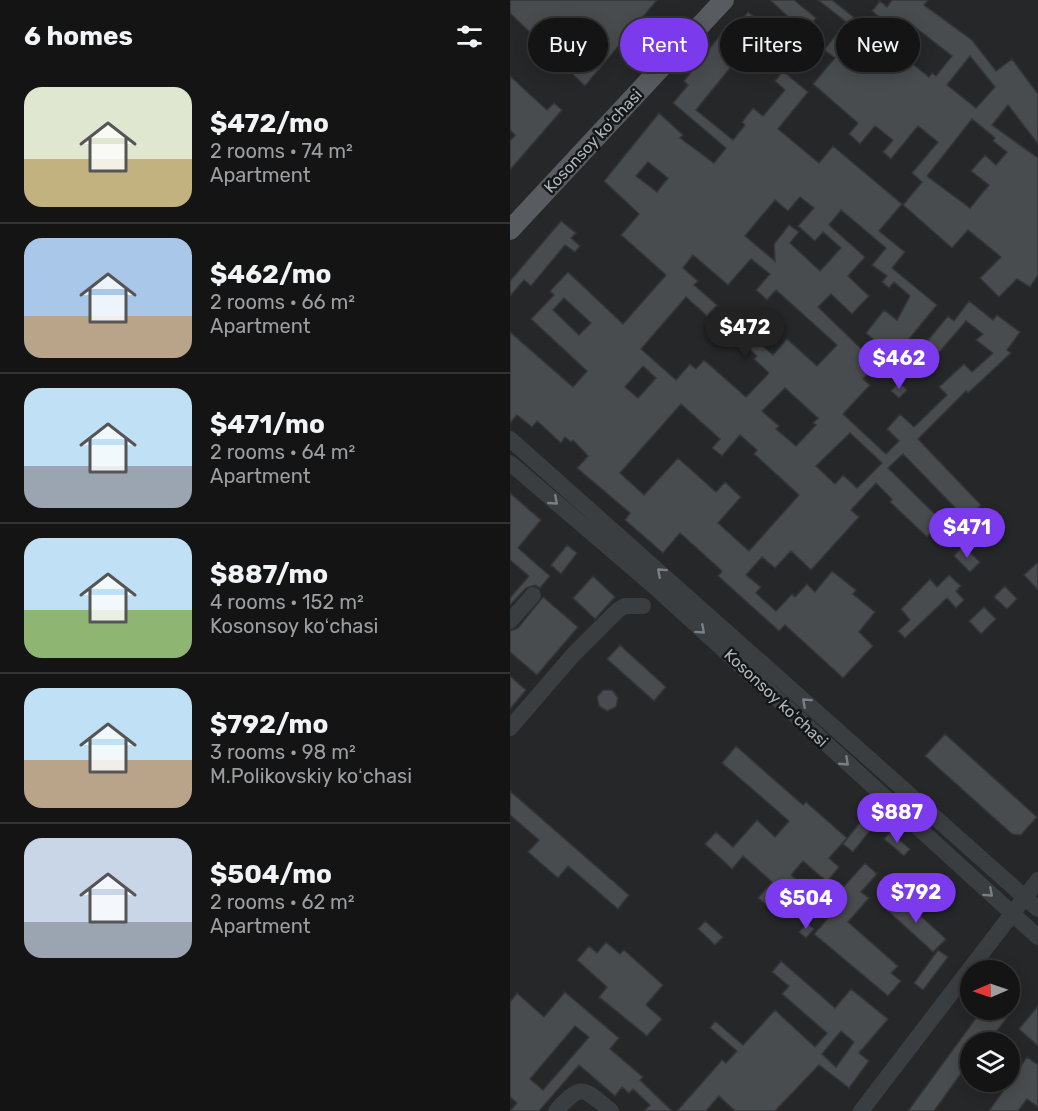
<!DOCTYPE html>
<html lang="en">
<head>
<meta charset="utf-8">
<style>
	:root { --surface:#141415; --page:#212122; --text:#f1f3f6; --muted:#9d9ea0; --line:#333334; --accent:#7c3aed }
	body { margin:0; font-family:Rubik,sans-serif; background:var(--page); color:var(--text); height:100vh; display:flex; flex-direction:column; font-size:22px; white-space:nowrap }
	* { box-sizing:border-box; margin:0 }
	p { font-size:20px; color:var(--muted) }
	.icon { flex:none; width:33px; height:33px; fill:none; stroke:currentColor; stroke-width:2; stroke-linecap:round; stroke-linejoin:round }
	.map { position:relative; flex:1; overflow:hidden }
	.panel { display:flex; flex-direction:column; background:var(--surface); width:510px }
	.panel>* { flex:none }
	.guide { position:absolute; left:18px; top:18px; width:420px; height:54px; display:flex; gap:12px }
	.needle { width:39px; rotate:268deg }
	.tools { position:absolute; left:450px; top:960px; display:grid; gap:12px }
	.tools a { display:grid; place-items:center; width:60px; height:60px; border-radius:50%; background:var(--surface); box-shadow:0 3px 15px #0003,0 0 0 2px var(--line); font-size:30px }
	.price { position:absolute; translate:-50% -51px; padding:0 14px; border-radius:21px; background:var(--accent); color:#fff; font-size:20px; line-height:39px; filter:drop-shadow(0 2px 3px #0008) }
	.price::after { content:''; position:absolute; left:50%; top:36px; width:18px; height:14px; margin-left:-9px; background:inherit; clip-path:polygon(0 0,100% 0,50% 100%) }
	.price.selected { background:#222; color:#fff }
	ul { padding:0; list-style:none }
	li { display:flex; align-items:center; gap:18px; height:150px; padding:0 24px }
	li+li { border-top:2px solid var(--line) }
	li span { display:grid; place-items:center; flex:none; width:168px; height:120px; border-radius:18px; color:#555 }
	li>.icon { margin-inline-start:auto }
	span .icon { width:72px; height:72px; fill:#fffc; stroke-width:1 }
	li b { font-size:26px }
	h2 { display:flex; justify-content:space-between; align-items:center; height:72px; padding:0 24px; font-size:26px }
	.pill { padding:0 21px; border-radius:27px; background:var(--surface); box-shadow:0 3px 15px #0003,0 0 0 2px var(--line); font-size:21px; line-height:54px }
	.pill.selected { background:var(--accent); color:#fff }
	main { display:flex; flex:1; min-height:0 }
	.map>svg:first-child { display:block }
</style>
</head>
<body>
<main>
<section class="panel">
<h2>6 homes<svg class="icon" aria-label="filters" viewBox="0 0 24 24"><path d="M4 7h16M4 17h16"/><circle cx="9" cy="7" r="2"/><circle cx="15" cy="17" r="2"/></svg></h2>
<ul>
<li><span style="background:linear-gradient(#dfe7d0 60%,#c2b280 0)"><svg class="icon" aria-label="home" viewBox="0 0 24 24"><path d="M3 11l9-7 9 7M6 9v11h12V9"/></svg></span><div><b>$472/mo</b><p>2 rooms · 74 m²</p><p>Apartment</p></div></li>
<li><span style="background:linear-gradient(#a9c7e8 65%,#b9a48a 0)"><svg class="icon" aria-label="home" viewBox="0 0 24 24"><path d="M3 11l9-7 9 7M6 9v11h12V9"/></svg></span><div><b>$462/mo</b><p>2 rooms · 66 m²</p><p>Apartment</p></div></li>
<li><span style="background:linear-gradient(#bfe0f5 65%,#9aa5b1 0)"><svg class="icon" aria-label="home" viewBox="0 0 24 24"><path d="M3 11l9-7 9 7M6 9v11h12V9"/></svg></span><div><b>$471/mo</b><p>2 rooms · 64 m²</p><p>Apartment</p></div></li>
<li><span style="background:linear-gradient(#bfe0f5 60%,#8fb573 0)"><svg class="icon" aria-label="home" viewBox="0 0 24 24"><path d="M3 11l9-7 9 7M6 9v11h12V9"/></svg></span><div><b>$887/mo</b><p>4 rooms · 152 m²</p><p>Kosonsoy koʻchasi</p></div></li>
<li><span style="background:linear-gradient(#bfe0f5 60%,#b9a48a 0)"><svg class="icon" aria-label="home" viewBox="0 0 24 24"><path d="M3 11l9-7 9 7M6 9v11h12V9"/></svg></span><div><b>$792/mo</b><p>3 rooms · 98 m²</p><p>M.Polikovskiy koʻchasi</p></div></li>
<li><span style="background:linear-gradient(#c9d6e8 70%,#9aa5b1 0)"><svg class="icon" aria-label="home" viewBox="0 0 24 24"><path d="M3 11l9-7 9 7M6 9v11h12V9"/></svg></span><div><b>$504/mo</b><p>2 rooms · 62 m²</p><p>Apartment</p></div></li>
</ul>
</section>
<div class="map">
<svg width="528" height="1111" viewBox="0 0 528 1111">
	<rect width="100%" height="100%" fill="#1a1b1c"/>
	<path fill="#262729" fill-rule="evenodd" d="M0 0H528V1111H0ZM460 970H500V1010H460ZM460 1042H500V1082H460Z"/>
	<path fill="#494c4e" stroke="#343538" stroke-width="1.5" fill-rule="evenodd" d="M0 0H147L75 86 0 13Z
		M260 0H284L306 18 292 36 284 30 288 26Z
		M308 0H322L419 77 422 73 426 76 442 56 402 25 393 36 362 11 370 1 377 7 382 0H418L414 5 462 40 486 71 502 59 528 94V144L498 105 482 125 528 158V275L520 287 507 279 489 297 470 278 491 257 458 230 442 248 393 205 412 182 402 173 428 142 408 126 381 159 373 152 383 140 365 126 350 144 339 134 348 123 303 84 325 58 314 50 336 22ZM460 56 485 87 466 108 437 85ZM462 119 485 138 483 141 497 152 486 165 475 155 461 171 479 185 460 208 417 176Z
		M238 12 255 25 186 110 223 140 235 125 232 122 243 108 253 116 275 90 265 81 273 71 298 92 268 129 309 163 323 146 392 204 369 231 395 252 382 268 427 305 384 357 356 333 374 310 387 320 400 296 384 282 379 288 372 282 377 276 362 265 376 248 331 210 319 225 355 257 338 276 359 296 342 314 321 294 308 307 367 364 353 379 360 385 333 414 376 454 389 441 377 429 390 414 404 427 437 395 429 387 454 364 462 372 483 353 466 340 473 334 456 321 408 377 400 371 418 350 413 346 438 316 444 321 459 301 483 320 487 315 510 332 497 350 501 353 458 393 456 391 408 439 471 505 456 519 393 454 378 468 432 521 417 537 380 502 382 499 366 483 341 510 349 517 301 570 281 551 265 568 252 557 236 575 251 587 246 593 266 611 282 594 285 597 297 584 305 592 322 571 346 590 343 594 365 612 349 632 363 646 333 678 275 625 269 631 217 584 208 576 212 571 170 533 153 553 115 520 120 513 67 468 78 456 63 440 61 442 55 437 51 443 27 421 22 427 7 415 0 423V332L63 387 77 371 21 319 44 295 40 291 58 272 113 324 156 275 111 235 129 214 94 181 149 113 173 135 170 138 204 163 216 148 163 103 178 85 174 81 211 34 216 38ZM138 162 158 178 147 192 126 176ZM290 197 304 208 288 226 305 241 313 232 331 248 310 271 280 243 289 232 279 225 264 244 265 261 235 236 265 200 278 211ZM183 255 218 285 241 259 260 274 246 290 257 300 266 290 327 345 307 366 277 339 263 355 223 320 216 328 247 356 244 359 259 373 236 397 194 360 186 369 180 364 166 380 131 349 176 297 197 316 207 305 184 285 188 281 173 268ZM54 298 81 323 69 335 43 310ZM133 366 146 378 128 398 115 387ZM275 388 308 418 303 423 306 425 286 446 266 429 269 426 252 411ZM171 404 210 439 202 448 212 456 230 435 247 450 244 454 289 495 239 551 208 523 231 497 215 482 206 492 168 458 134 495 110 473ZM340 433 372 463 347 488 333 475 325 484 306 466Z
		M272 45 280 52 263 73 255 66Z
		M0 76 37 110 44 103 52 110 0 170V141L5 135 0 130Z
		M51 221 66 233 61 238 70 246 65 252 55 245 21 286 14 280 0 296V281Z
		M389 382 397 390 389 398 381 391Z
		M0 493 31 520 8 548 40 576 30 588 25 585 16 588 0 605V598L19 576 0 560Z
		M57 545 67 553 51 574 41 565Z
		M453 546 470 562 460 572 444 556Z
		M528 562V590L514 575Z
		M439 575 451 586 446 591 454 600 446 608 437 598 395 638 388 631 400 620 391 609 420 579 427 587Z
		M83 576 105 597 85 619 63 598Z
		M495 586 507 599 497 609 484 597Z
		M33 597 68 627 27 675 0 652V631L8 628Z
		M474 607 486 619 471 634 459 621Z
		M110 645 156 687 144 701 97 659Z
		M0 676 16 690 0 709Z
		M93 690H102L108 698 106 707 97 711 89 706 87 697Z
		M435 734 527 817 511 835 502 834 415 756Z
		M226 746 293 805 296 802 337 838 319 858 329 867 317 882 293 861 281 875 296 888 291 893 294 895 280 911 272 904 265 912 248 898 262 882 233 856 222 869 195 844 206 832 223 847 247 820 265 837 279 821 212 763Z
		M0 791 119 895 108 909 58 866 48 878 18 852 29 840 0 815Z
		M359 811 369 819 343 852 333 844Z
		M380 832 400 849 394 856 374 839Z
		M355 863 367 874 351 892 359 898 338 922 388 966 381 973 391 981 378 996 304 934 322 914 315 908Z
		M389 896 436 939 423 952 377 910Z
		M195 921 213 937 205 945 188 929Z
		M297 923 304 929 296 938 289 932Z
		M96 942 110 954 114 950 153 985 136 1005 152 1019 137 1036 89 997 97 987 67 960 79 946 87 953Z
		M428 950 438 957 413 990 404 983Z
		M271 961 325 1008 341 989 378 1019 349 1053 359 1061 339 1088 309 1065 265 1111H225L209 1096 196 1111H167L212 1060 216 1063 227 1051 200 1028 205 1021 233 1045 265 1010 305 1047 317 1033 272 994 279 986 262 972ZM331 1031 344 1042 326 1067 312 1054Z
		M55 992 109 1038 100 1049 133 1077 130 1080 162 1111H134L140 1105 123 1089 119 1093 112 1087 105 1096 69 1065 29 1111H0L7 1103 0 1097V1002L7 993 34 1017ZM65 1026 79 1037 33 1090 20 1079Z
		M528 1006V1046L509 1029Z
		M472 1010H489L498 1016 479 1042H460V1061L424 1111H398Z
		M517 1057 528 1065V1107L517 1099 508 1111H479Z"/>
	<g fill="none" stroke-linecap="round" stroke-linejoin="round">
		<path stroke="#3b3e41" stroke-width="16" d="M0 439 528 909
			M0 463 147 589 528 937
			M0 621 23 595
			M0 728 63 655 108 610 115 606H133
			M46 1111C72 1082 73 1088 101 1111
			M351 1111 528 880"/>
		<path stroke="#585c60" stroke-width="20" d="M0 230 214 0"/>
	</g>
	<defs><path id="oneway-chevron" d="M-2-3.5L2.5 0L-2 3.5" fill="none" stroke-width="1.6" stroke-linecap="round" stroke-linejoin="round" transform="scale(1.5)"/></defs>
	<g stroke="#7a7f84">
		<use href="#oneway-chevron" transform="translate(44 501) rotate(41)"/>
		<use href="#oneway-chevron" transform="translate(151 572) rotate(-138)"/>
		<use href="#oneway-chevron" transform="translate(191 630) rotate(42)"/>
		<use href="#oneway-chevron" transform="translate(296 702) rotate(-138)"/>
		<use href="#oneway-chevron" transform="translate(335 762) rotate(43)"/>
		<use href="#oneway-chevron" transform="translate(479 893) rotate(42)"/>
	</g>
	<g text-anchor="middle" dominant-baseline="central" stroke-width="5" stroke-linejoin="round" paint-order="stroke">
		<g font-size="16" fill="#aeb5ba" stroke="#151617">
			<text transform="translate(83 141) rotate(-47)">Kosonsoy koʻchasi</text>
			<text transform="translate(266 698) rotate(43)">Kosonsoy koʻchasi</text>
		</g>
	</g>
</svg>
<div class="tools">
<a><svg class="needle" viewBox="-14 -14 28 28"><path d="M0-13l5 13h-10z" fill="#e53935"/><path d="M0 13l5-13h-10z" fill="#9d9ea0"/></svg></a>
<a><svg class="icon" aria-label="layers" viewBox="0 0 24 24"><path d="M12 4l9 5-9 5-9-5zM3 14l9 5 9-5"/></svg></a>
</div>
<b class="price selected" style="left:235px;top:359px">$472</b>
<b class="price" style="left:389px;top:390px">$462</b>
<b class="price" style="left:457px;top:559px">$471</b>
<b class="price" style="left:387px;top:844px">$887</b>
<b class="price" style="left:406px;top:924px">$792</b>
<b class="price" style="left:296px;top:930px">$504</b>
<div class="guide">
<a class="pill">Buy</a>
<a class="pill selected">Rent</a>
<a class="pill">Filters</a>
<a class="pill">New</a>
</div>
</div>
</main>
</body>
</html>
